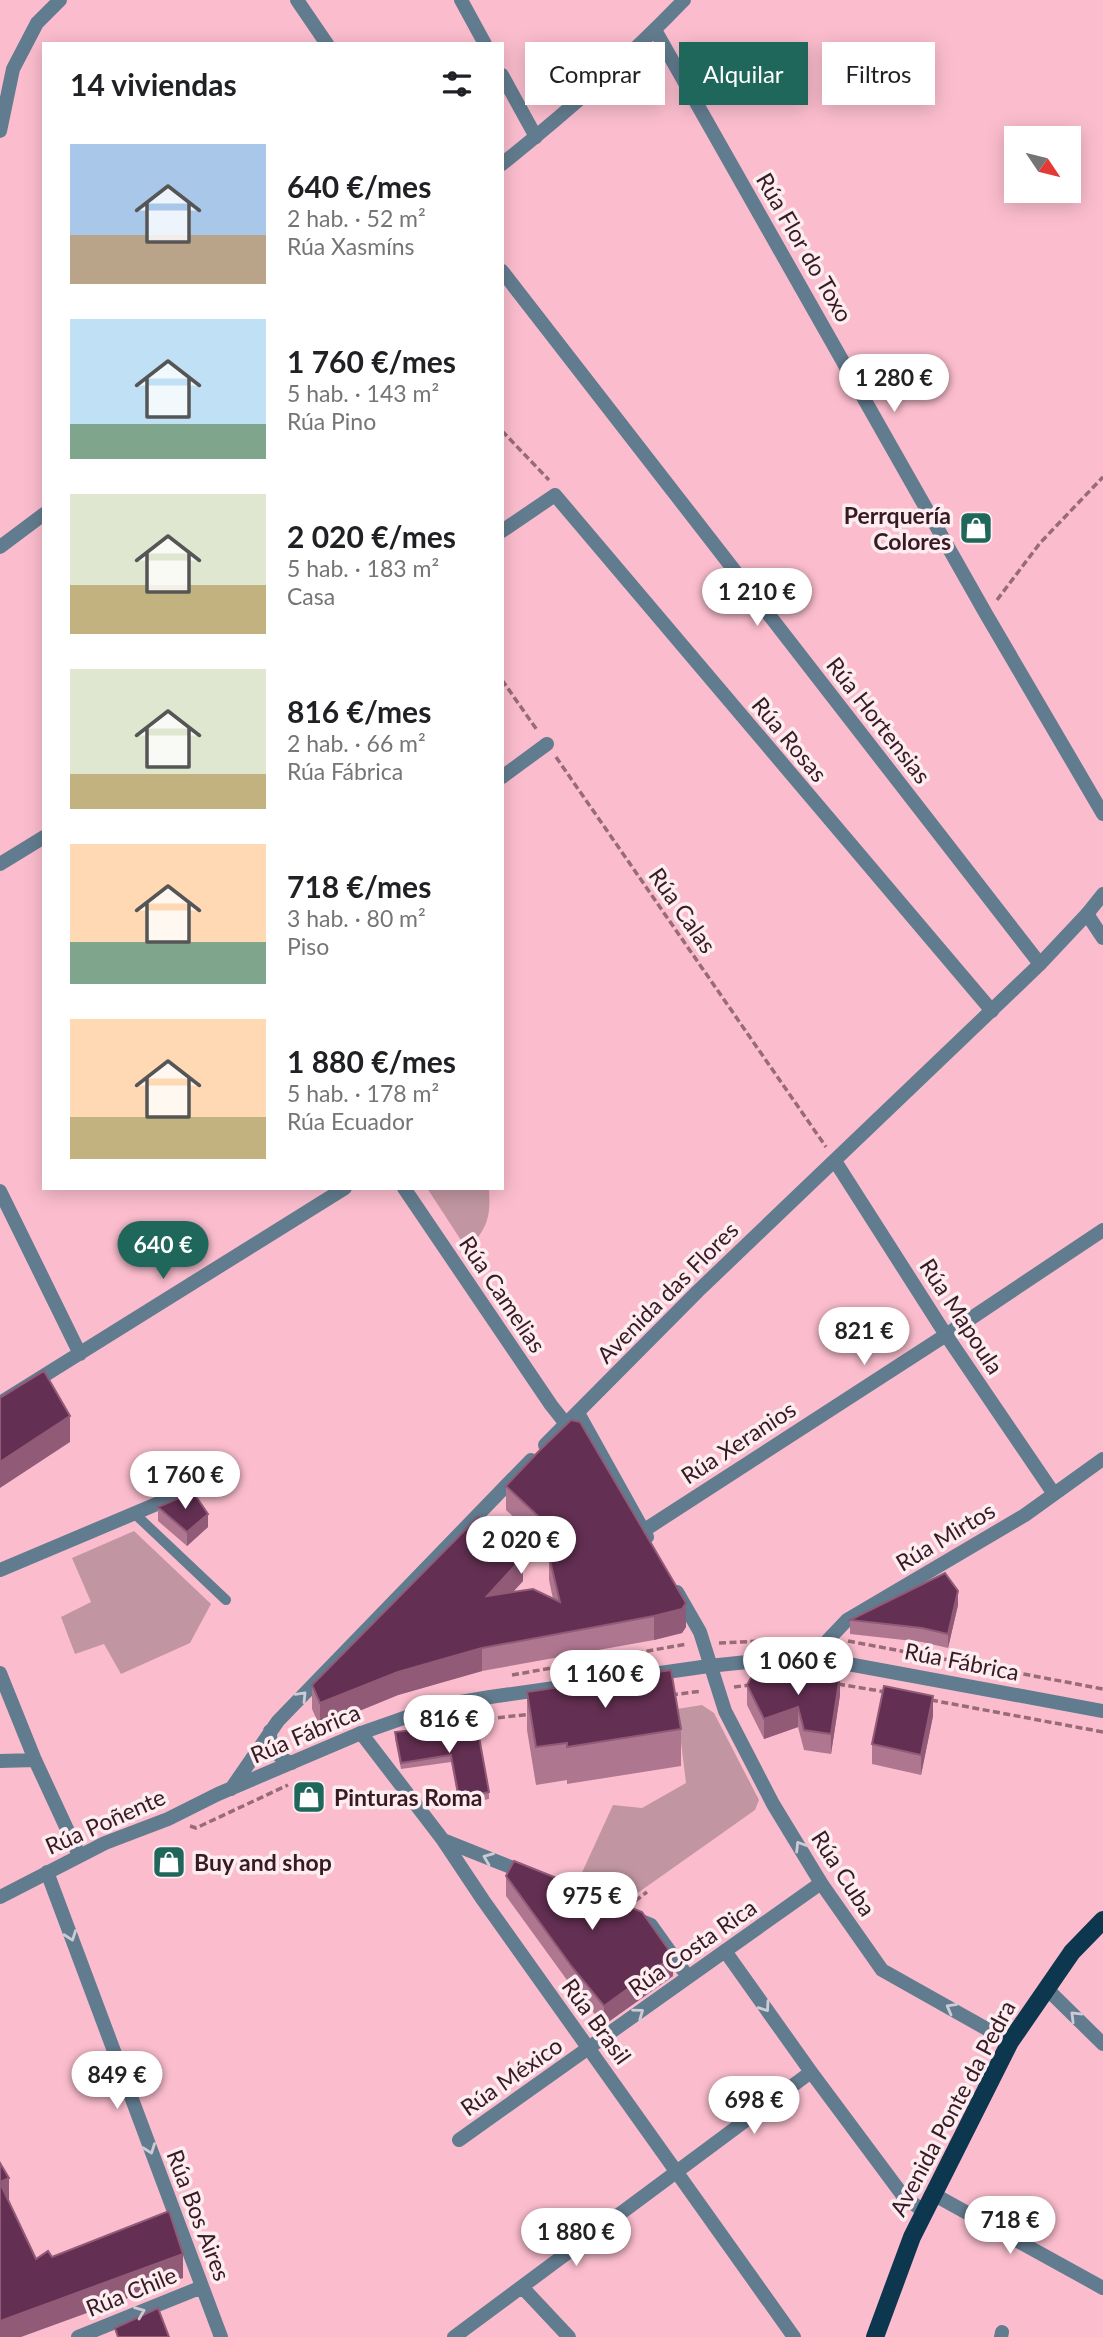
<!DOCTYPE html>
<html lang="es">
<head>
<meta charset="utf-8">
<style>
	:root { --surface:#fff; --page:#f6f6f6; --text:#202124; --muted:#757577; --accent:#1f665b }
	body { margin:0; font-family:Lato,sans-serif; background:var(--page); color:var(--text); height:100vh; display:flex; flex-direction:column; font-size:26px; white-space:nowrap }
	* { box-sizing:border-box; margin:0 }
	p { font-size:23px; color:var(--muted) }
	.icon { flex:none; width:38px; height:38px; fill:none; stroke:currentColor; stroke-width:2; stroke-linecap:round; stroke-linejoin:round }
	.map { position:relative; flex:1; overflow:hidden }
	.side { position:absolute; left:42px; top:42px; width:462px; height:1148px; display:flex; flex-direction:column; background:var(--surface); border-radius:0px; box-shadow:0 4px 18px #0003 }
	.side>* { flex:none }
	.banner { position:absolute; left:525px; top:42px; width:472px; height:63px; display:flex; gap:14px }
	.needle { width:46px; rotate:125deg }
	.buttons { position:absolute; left:1004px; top:126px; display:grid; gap:14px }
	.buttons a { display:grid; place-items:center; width:77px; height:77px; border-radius:0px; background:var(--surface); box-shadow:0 4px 18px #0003; font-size:35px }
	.price { position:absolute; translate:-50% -60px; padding:0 16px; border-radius:24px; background:#fff; color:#222; font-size:23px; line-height:46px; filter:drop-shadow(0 2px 4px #0008) }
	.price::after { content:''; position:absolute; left:50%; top:42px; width:21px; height:16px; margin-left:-10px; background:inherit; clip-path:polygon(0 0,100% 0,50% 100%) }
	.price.active { background:var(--accent); color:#fff }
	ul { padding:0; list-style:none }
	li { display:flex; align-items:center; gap:21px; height:175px; padding:0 28px }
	li span { display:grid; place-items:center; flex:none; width:196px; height:140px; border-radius:0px; color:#555 }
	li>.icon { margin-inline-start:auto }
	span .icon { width:84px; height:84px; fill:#fffc; stroke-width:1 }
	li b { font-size:30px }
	h2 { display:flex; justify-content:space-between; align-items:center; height:84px; padding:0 28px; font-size:30px }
	.pill { padding:0 24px; border-radius:0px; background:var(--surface); box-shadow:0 4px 18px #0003; font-size:24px; line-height:63px }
	.pill.active { background:var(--accent); color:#fff }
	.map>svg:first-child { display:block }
</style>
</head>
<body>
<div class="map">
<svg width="1103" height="2337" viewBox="0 0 1103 2337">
	<rect width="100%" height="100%" fill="#fbbdce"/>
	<path fill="#c196a2" d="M427 1188H489C491 1220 487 1226 468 1251Z
		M134 1531 211 1604 190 1643 121 1674 104 1644 75 1654 61 1617 91 1602 72 1558Z
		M702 1705 714 1713 759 1800 755 1810 639 1892 629 1896 579 1879 613 1805 642 1808 686 1783 677 1709Z"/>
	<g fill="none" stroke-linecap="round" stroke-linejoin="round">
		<path stroke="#986b78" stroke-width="3.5" stroke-dasharray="7 3.5" stroke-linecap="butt" d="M502 431 549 480
			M997 600 1040 543 1103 477
			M502 680 537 730
			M556 757 826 1147
			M848 1641 1103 1689
			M719 1643 809 1639
			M512 1675 687 1644
			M838 1684 886 1692
			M734 1687 750 1685
			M671 1695 702 1691
			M931 1700 1103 1732
			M457 1720 459 1722 532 1714
			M190 1826 196 1828 288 1785
			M635 1901 647 1892"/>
		<path stroke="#627c8f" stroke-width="10" d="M135 1514 226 1600"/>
		<path stroke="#627c8f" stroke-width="14" d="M725 1951 821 1883"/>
		<path stroke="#627c8f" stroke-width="14" d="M297 0 327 44
			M461 0 485 44
			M655 30 986 614 1103 814
			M502 75 536 137
			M0 131 13 69 37 23 60 0
			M502 164C566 113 628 58 684 0
			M502 271 1040 964
			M502 531 555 495 992 1011
			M0 547 44 514
			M502 777 547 744
			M0 864 44 837
			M1087 914 1103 938
			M835 1161 946 1335 1054 1494
			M404 1188 551 1405 566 1424
			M0 1191 80 1354
			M0 1403 345 1188
			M578 1413 647 1537
			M643 1531 946 1335 1103 1230
			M0 1570 178 1495
			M677 1592 700 1632 725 1711 773 1804 821 1883 882 1970 1010 2042
			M821 1659 828 1640 847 1620 1025 1515 1103 1459
			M0 1673 35 1760 79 1855
			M361 1733 443 1840 483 1900 794 2337
			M0 1761 35 1760
			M443 1840 528 1874
			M47 1872 221 2337
			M634 1918 651 1925 688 1977
			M1046 1988 1103 2044
			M459 2140 725 1951 811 2072 904 2197 925 2212
			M933 2194 1103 2288
			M522 2287 569 2337
			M78 2337 202 2287
			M454 2337 811 2072
			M1001 2337 1002 2332"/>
		<path stroke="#627c8f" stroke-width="14" d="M545 1445 698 1291 1040 964 1087 914 1103 894
			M270 1731C269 1746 278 1759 292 1763
			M231 1789 278 1721 531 1460
			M0 1897 105 1843 168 1819 218 1794 361 1733 438 1706 490 1697 709 1666 747 1662 821 1659 1103 1711"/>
		<path stroke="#0d364f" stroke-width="18" d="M875 2337 912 2237 1010 2042 1072 1952 1103 1920"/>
	</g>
	<path fill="#af7690" d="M506 1486 686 1627 682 1633 654 1640 482 1671 398 1695 320 1727 312 1709V1685L523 1581 513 1592 553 1599 549 1580V1556L553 1554 506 1510Z
		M158 1507 208 1527 187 1546 158 1521Z
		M958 1605 948 1648 922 1642 850 1634V1620Z
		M747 1685 840 1695 831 1754 804 1750 798 1727 764 1739 747 1705Z
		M527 1692 681 1729V1766L567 1784V1780L536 1785 527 1730Z
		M933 1716 921 1775 872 1764V1744Z
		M477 1726 489 1792V1799L459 1805 451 1762 401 1769 395 1739V1732L423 1736Z
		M506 1876 673 1976 604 2025 572 1987 506 1896Z"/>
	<path fill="#915a77" d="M70 1416V1442L0 1488V1462Z
		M208 1514V1527L187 1546V1532Z
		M523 1557V1581L487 1620V1596Z
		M958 1591V1605L948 1648V1634Z
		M686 1603V1627L682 1633 654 1640V1616Z
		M482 1648V1671L398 1695 320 1727V1703L398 1672Z
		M840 1675V1695L831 1754V1734Z
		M933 1696V1716L921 1775V1755Z
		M798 1707V1727L764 1739V1719Z
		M673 1956V1976L604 2025V2006Z
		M9 2178V2202L0 2182Z
		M183 2254V2278L21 2337H0V2321Z"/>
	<path fill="#632f52" stroke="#915a77" stroke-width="2" d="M44 1371 70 1416 0 1462V1398Z
		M571 1420 580 1422 686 1603 682 1609 654 1616 482 1648 398 1672 320 1703 312 1685 478 1517 523 1557 487 1596 533 1589 560 1602 549 1556 569 1545 506 1486 539 1451Z
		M193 1492 208 1514 187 1532 158 1507Z
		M945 1573 958 1591 948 1634 922 1628 850 1620Z
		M671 1670 681 1729 567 1747V1743L536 1747 527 1692Z
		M814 1671 840 1675 831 1734 804 1730 798 1707 764 1719 747 1685 753 1674Z
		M884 1686 933 1696 921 1755 872 1744Z
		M477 1726 489 1792 459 1798 451 1755 401 1763 395 1732 421 1729 423 1736Z
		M514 1861 642 1912 673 1956 604 2006 572 1967 506 1876Z
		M0 2163 9 2178 0 2182Z
		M0 2183 36 2259 48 2251 52 2257 169 2211 183 2254 0 2321Z
		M158 2308 169 2337H118L115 2328Z"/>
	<defs><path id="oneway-chevron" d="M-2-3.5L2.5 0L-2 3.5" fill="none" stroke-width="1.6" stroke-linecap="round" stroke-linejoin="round" transform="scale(1.75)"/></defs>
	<g stroke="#cecbd4">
		<use href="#oneway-chevron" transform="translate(302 1696) rotate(-46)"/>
		<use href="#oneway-chevron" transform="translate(800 1846) rotate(-122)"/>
		<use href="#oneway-chevron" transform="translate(488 1858) rotate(-158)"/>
		<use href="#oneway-chevron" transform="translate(71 1936) rotate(70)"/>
		<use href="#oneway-chevron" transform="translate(765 2007) rotate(55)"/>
		<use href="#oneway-chevron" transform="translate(951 2008) rotate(-151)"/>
		<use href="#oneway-chevron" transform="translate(639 2013) rotate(-36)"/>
		<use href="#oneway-chevron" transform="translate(1075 2016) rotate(-135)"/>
		<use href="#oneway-chevron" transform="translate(150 2149) rotate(70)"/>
		<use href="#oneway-chevron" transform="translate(140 2312) rotate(-22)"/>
	</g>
	<defs>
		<symbol id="shop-square" viewBox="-11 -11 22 22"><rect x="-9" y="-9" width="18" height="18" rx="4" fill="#1f665b" stroke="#fdedf1"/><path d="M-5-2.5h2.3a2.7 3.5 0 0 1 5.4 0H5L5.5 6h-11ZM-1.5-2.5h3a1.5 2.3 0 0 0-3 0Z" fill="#fff"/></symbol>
	</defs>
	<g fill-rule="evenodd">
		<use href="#shop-square" x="957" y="509" width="38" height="38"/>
		<use href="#shop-square" x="290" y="1778" width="38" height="38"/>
		<use href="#shop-square" x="150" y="1843" width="38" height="38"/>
	</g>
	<g text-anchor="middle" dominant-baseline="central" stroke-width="7" stroke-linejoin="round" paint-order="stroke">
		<g font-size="23" fill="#371a23" stroke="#fdedf1">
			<text transform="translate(805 247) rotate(60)">Rúa Flor do Toxo</text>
			<text transform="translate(879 720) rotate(52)">Rúa Hortensias</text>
			<text transform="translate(790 739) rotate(50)">Rúa Rosas</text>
			<text transform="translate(683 910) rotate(55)">Rúa Calas</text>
			<text transform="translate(667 1292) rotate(-45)">Avenida das Flores</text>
			<text transform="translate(503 1294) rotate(56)">Rúa Camelias</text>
			<text transform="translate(962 1316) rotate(57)">Rúa Mapoula</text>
			<text transform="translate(738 1442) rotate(-33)">Rúa Xeranios</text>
			<text transform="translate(945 1536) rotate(-31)">Rúa Mirtos</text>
			<text transform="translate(962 1661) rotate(11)">Rúa Fábrica</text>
			<text transform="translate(305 1733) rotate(-23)">Rúa Fábrica</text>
			<text transform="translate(105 1821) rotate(-24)">Rúa Poñente</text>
			<text transform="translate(844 1873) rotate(57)">Rúa Cuba</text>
			<text transform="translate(692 1947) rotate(-35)">Rúa Costa Rica</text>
			<text transform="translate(597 2021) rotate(54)">Rúa Brasil</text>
			<text transform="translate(511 2076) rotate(-35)">Rúa México</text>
			<text transform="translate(952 2108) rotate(-62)">Avenida Ponte da Pedra</text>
			<text transform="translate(199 2215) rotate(69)">Rúa Bos Aires</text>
			<text transform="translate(131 2291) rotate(-22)">Rúa Chile</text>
		</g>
		<g font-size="23" font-weight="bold" fill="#371a23" stroke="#fdedf1" text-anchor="start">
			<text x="951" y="515" text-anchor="end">Perrquería<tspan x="951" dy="26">Colores</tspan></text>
			<text x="334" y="1797">Pinturas Roma</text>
			<text x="194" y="1862">Buy and shop</text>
		</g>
	</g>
</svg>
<div class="buttons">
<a><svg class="needle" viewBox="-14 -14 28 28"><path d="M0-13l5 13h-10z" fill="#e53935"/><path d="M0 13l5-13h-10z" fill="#757577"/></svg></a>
</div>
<b class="price" style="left:894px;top:414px">1 280 €</b>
<b class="price" style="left:757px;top:628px">1 210 €</b>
<b class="price active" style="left:163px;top:1281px">640 €</b>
<b class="price" style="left:864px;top:1367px">821 €</b>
<b class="price" style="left:185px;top:1511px">1 760 €</b>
<b class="price" style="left:521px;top:1576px">2 020 €</b>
<b class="price" style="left:798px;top:1697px">1 060 €</b>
<b class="price" style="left:605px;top:1710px">1 160 €</b>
<b class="price" style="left:449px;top:1755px">816 €</b>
<b class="price" style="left:592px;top:1932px">975 €</b>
<b class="price" style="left:117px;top:2111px">849 €</b>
<b class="price" style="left:754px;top:2136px">698 €</b>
<b class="price" style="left:1010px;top:2256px">718 €</b>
<b class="price" style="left:576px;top:2268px">1 880 €</b>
<div class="banner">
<a class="pill">Comprar</a>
<a class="pill active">Alquilar</a>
<a class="pill">Filtros</a>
</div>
<section class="side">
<h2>14 viviendas<svg class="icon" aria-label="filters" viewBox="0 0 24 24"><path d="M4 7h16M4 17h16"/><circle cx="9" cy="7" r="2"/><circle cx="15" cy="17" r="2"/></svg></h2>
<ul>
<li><span style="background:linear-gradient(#a9c7e8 65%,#b9a48a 0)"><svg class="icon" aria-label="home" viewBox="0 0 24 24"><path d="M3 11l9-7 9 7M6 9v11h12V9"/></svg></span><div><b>640 €/mes</b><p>2 hab. · 52 m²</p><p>Rúa Xasmíns</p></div></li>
<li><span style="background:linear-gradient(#bfe0f5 75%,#7fa58c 0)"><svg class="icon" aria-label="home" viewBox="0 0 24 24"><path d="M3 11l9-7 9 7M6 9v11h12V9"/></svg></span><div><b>1 760 €/mes</b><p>5 hab. · 143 m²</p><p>Rúa Pino</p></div></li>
<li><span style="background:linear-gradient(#dfe7d0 65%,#c2b280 0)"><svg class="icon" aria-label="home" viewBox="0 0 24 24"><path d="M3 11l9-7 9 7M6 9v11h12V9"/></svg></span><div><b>2 020 €/mes</b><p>5 hab. · 183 m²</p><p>Casa</p></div></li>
<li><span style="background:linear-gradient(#dfe7d0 75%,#c2b280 0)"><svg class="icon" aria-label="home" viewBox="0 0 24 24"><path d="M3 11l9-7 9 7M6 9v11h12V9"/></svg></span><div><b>816 €/mes</b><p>2 hab. · 66 m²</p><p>Rúa Fábrica</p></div></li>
<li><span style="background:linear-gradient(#ffd9b3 70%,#7fa58c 0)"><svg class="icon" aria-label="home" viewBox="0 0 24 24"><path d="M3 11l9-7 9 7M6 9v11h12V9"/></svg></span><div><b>718 €/mes</b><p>3 hab. · 80 m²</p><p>Piso</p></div></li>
<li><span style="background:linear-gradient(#ffd9b3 70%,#c2b280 0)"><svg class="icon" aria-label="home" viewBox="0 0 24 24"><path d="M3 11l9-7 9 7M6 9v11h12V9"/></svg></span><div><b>1 880 €/mes</b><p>5 hab. · 178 m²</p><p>Rúa Ecuador</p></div></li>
</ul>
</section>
</div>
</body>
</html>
